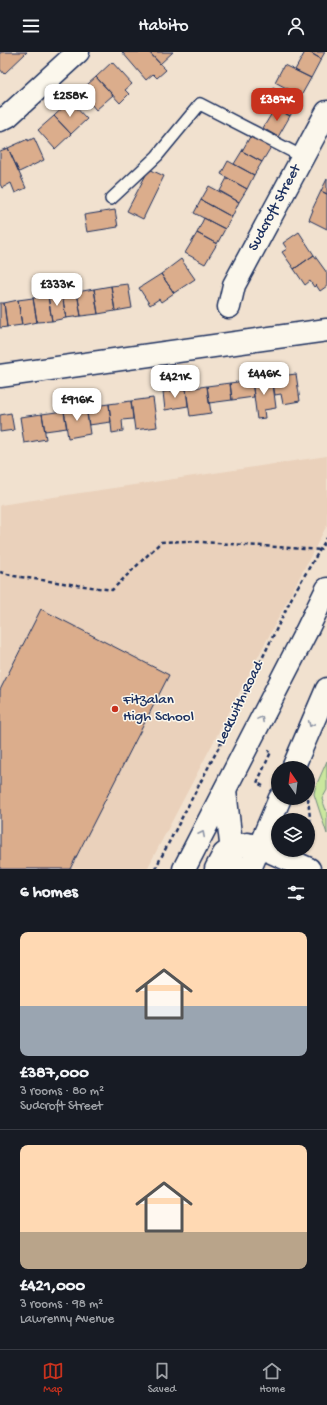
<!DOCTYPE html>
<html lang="en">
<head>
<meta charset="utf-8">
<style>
	:root { --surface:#171b24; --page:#20242c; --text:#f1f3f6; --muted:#9ea1a6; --line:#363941; --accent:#c8321e }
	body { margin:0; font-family:"Gochi Hand",sans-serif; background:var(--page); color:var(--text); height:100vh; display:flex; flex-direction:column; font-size:15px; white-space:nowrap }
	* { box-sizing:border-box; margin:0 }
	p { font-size:13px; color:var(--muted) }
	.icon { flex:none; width:22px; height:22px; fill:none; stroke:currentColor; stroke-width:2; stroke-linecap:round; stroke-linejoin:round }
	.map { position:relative; height:817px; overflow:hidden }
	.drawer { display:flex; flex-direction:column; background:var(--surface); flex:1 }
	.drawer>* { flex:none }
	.needle { width:26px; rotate:346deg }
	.buttons { position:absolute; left:271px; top:709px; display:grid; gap:8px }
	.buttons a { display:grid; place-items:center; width:44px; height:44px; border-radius:50%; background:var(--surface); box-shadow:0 1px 3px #0004; font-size:20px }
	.price { position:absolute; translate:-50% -34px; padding:0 9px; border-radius:8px; background:#fff; color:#222; font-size:13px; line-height:26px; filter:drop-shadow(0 1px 2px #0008) }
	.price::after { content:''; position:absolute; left:50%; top:24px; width:12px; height:9px; margin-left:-6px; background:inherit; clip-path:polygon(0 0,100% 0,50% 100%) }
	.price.current { background:var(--accent); color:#fff }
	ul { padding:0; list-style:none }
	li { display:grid; align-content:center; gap:8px; height:212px; padding:0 20px }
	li+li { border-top:1px solid var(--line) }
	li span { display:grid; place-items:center; height:124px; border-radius:8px; color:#555 }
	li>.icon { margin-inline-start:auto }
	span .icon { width:72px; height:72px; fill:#fffc; stroke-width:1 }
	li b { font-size:17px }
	h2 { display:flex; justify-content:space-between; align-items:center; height:48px; padding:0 20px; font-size:17px }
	header { display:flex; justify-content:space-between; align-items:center; height:52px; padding:0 20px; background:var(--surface); font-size:18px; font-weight:600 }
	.menu { display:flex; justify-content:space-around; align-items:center; height:56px; border-top:1px solid var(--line); background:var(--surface); font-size:11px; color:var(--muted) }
	.menu a { display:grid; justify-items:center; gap:2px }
	.menu .current { color:var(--accent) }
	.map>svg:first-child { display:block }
</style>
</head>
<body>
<header><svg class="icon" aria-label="menu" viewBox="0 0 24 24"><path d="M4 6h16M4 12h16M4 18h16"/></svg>Habito<svg class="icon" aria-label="person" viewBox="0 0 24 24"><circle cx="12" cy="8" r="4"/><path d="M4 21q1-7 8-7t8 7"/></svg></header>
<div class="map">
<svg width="327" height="817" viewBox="0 0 327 817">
	<rect width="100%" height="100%" fill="#f1e1cf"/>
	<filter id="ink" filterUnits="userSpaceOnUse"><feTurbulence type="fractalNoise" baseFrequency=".025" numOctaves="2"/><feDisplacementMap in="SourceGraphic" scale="8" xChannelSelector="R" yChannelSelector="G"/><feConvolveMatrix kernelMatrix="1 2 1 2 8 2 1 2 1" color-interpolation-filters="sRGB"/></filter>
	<g filter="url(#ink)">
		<path fill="#ead1bb" d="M327 404V473L147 817H0V453Z"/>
		<path fill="#cae79e" stroke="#728b7e" d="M327 709V738L322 747 327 761V782L314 742 315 736Z"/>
		<path fill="#dbad8c" stroke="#1b2f5e" d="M0 0H27L4 22 0 17Z
			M122 0H149L166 18 157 26 153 22 146 28Z
			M149 0H173L160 12Z
			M305 0H309L321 7 311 26 295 18Z
			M309 0H325L321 7Z
			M112 10 132 32 125 38 129 42 120 51 96 25Z
			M284 13 311 26 301 44 275 30Z
			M96 25 113 43 96 58 80 39Z
			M273 35 283 41 286 36 301 44 290 64 265 51Z
			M70 49 87 67 71 82 54 64Z
			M275 56 290 64 278 85 263 76Z
			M54 64 71 82 55 97 38 78Z
			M251 83 271 95 262 110 242 99Z
			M34 86 44 108 19 120 8 96 28 87V89Z
			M8 96 26 136 15 141 11 131 2 136 0 132V99Z
			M242 99 262 110 254 123 234 112Z
			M228 109 254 123 247 137 221 122Z
			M149 117 164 124 143 167 127 159Z
			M227 126 247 137 239 150 220 139Z
			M327 127V142L321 139Z
			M209 134 239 150 232 165 201 148Z
			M321 139 327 142V177L309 168 313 158H312Z
			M201 148 232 165 225 177 194 161Z
			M115 158 118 175 87 180 84 163Z
			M204 166 225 177 217 192 197 181Z
			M299 180 314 203 294 217 282 200 287 197 283 191Z
			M197 181 217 192 205 212 185 201Z
			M314 203 327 221V234L320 239 316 233 314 235 310 229 305 233 294 217Z
			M181 207 195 227 174 241 161 222Z
			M161 222 174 241 161 250 159 247 150 253 139 236Z
			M128 232 132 256 115 259 111 234Z
			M111 234 115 259 98 262 94 237Z
			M94 237 98 262 81 264 77 240Z
			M77 240 81 264 66 266 62 242Z
			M62 242 66 266 52 269 48 244Z
			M48 244 52 269 37 270 33 246Z
			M33 246 37 270 22 273 18 248Z
			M18 248 22 273 7 275 4 251Z
			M0 251H4L7 275 0 276Z
			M296 322 300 349 283 352 281 342 275 343 272 325Z
			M272 325 276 356 264 358 265 366 257 367 252 328Z
			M252 328 254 345 232 348 230 331Z
			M230 331 232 348 209 351 207 334Z
			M207 334 211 361 190 364 186 337Z
			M186 337 188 354 165 358 163 340Z
			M153 346 157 375 135 378 131 349Z
			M131 349 133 367 122 368 123 379 112 381 109 352Z
			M109 352 111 370 89 373 86 355Z
			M86 355 90 382 68 386 64 359Z
			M64 359 67 376 45 379 42 362Z
			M11 361 14 378 0 380V363Z
			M42 362 46 387 24 391 20 365Z
			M41 557 169 623 70 817H0V638Z"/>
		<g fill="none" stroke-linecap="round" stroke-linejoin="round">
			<defs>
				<path id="service" d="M111 147 157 104 200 52 303 105"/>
				<path id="minor" d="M0 68 8 64 78 0
					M229 255 234 233 327 60
					M0 324 327 278
					M225 738 233 809 239 817
					M216 817 224 802 232 796 247 792 260 795 309 817"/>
				<path id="secondary" d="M293 716 327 637
					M184 817 307 578 327 537
					M250 817 280 746"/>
			</defs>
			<use href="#service" stroke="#1b2f5e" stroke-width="14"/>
			<use href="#minor" stroke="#1b2f5e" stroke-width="25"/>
			<use href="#secondary" stroke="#1b2f5e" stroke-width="25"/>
			<path stroke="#1b2f5e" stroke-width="2.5" stroke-dasharray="4 3" stroke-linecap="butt" d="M0 520 14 524 112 538 161 490 186 489 321 498
				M263 734 257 731 271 700 268 699
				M308 746 312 786 308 791
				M155 817 221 691 294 541 327 486"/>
			<use href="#service" stroke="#fbf7ec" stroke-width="11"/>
			<use href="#minor" stroke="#fbf7ec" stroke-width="22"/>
			<use href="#secondary" stroke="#fbf7ec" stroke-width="22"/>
		</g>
		<defs><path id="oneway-chevron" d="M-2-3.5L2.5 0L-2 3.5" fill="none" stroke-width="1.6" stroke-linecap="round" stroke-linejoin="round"/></defs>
		<g stroke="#8b93a5">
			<use href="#oneway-chevron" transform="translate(261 667) rotate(-62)"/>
			<use href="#oneway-chevron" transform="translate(311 672) rotate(114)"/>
			<use href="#oneway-chevron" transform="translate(202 782) rotate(-63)"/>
		</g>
	</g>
	<circle fill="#c8321e" stroke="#fbf7ec" stroke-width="1.5" cx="115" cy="657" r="4"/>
	<g text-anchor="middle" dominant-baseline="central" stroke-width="3" stroke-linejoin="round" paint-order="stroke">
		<g font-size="15" fill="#1b2f5e" stroke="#fbf7ec">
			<text transform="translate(275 156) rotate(-62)">Sudcroft Street</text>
			<text transform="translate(240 651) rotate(-64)">Leckwith Road</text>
		</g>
		<g font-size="15" fill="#1b2f5e" stroke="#fbf7ec" text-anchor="start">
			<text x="123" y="648">Fitzalan<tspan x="123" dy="17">High School</tspan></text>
		</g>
	</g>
</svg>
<div class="buttons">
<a><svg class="needle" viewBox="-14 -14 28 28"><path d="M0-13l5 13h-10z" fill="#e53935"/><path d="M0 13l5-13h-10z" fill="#9ea1a6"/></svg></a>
<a><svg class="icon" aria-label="layers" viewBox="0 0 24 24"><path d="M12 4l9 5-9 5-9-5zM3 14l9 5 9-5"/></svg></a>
</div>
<b class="price" style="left:70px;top:66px">£258K</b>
<b class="price current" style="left:277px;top:70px">£387K</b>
<b class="price" style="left:57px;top:255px">£333K</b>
<b class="price" style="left:264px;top:344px">£446K</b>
<b class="price" style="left:175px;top:347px">£421K</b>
<b class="price" style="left:77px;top:370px">£916K</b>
</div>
<section class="drawer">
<h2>6 homes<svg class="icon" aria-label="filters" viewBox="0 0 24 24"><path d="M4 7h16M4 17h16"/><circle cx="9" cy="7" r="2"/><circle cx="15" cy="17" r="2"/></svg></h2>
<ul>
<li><span style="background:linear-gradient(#ffd9b3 60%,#9aa5b1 0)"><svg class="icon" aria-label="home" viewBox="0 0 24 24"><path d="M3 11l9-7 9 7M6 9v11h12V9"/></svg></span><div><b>£387,000</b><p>3 rooms · 80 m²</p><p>Sudcroft Street</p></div></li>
<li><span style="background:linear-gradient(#ffd9b3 70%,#b9a48a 0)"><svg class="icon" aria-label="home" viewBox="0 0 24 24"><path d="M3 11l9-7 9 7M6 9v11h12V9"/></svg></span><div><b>£421,000</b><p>3 rooms · 98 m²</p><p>Lawrenny Avenue</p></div></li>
</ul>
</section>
<nav class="menu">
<a class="current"><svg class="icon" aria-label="map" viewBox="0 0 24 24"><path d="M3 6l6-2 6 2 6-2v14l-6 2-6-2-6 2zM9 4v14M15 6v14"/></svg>Map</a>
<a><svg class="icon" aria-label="saved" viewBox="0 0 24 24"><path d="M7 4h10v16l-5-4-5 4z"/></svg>Saved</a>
<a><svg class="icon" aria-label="home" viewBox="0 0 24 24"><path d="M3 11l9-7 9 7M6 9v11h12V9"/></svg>Home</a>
</nav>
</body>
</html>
